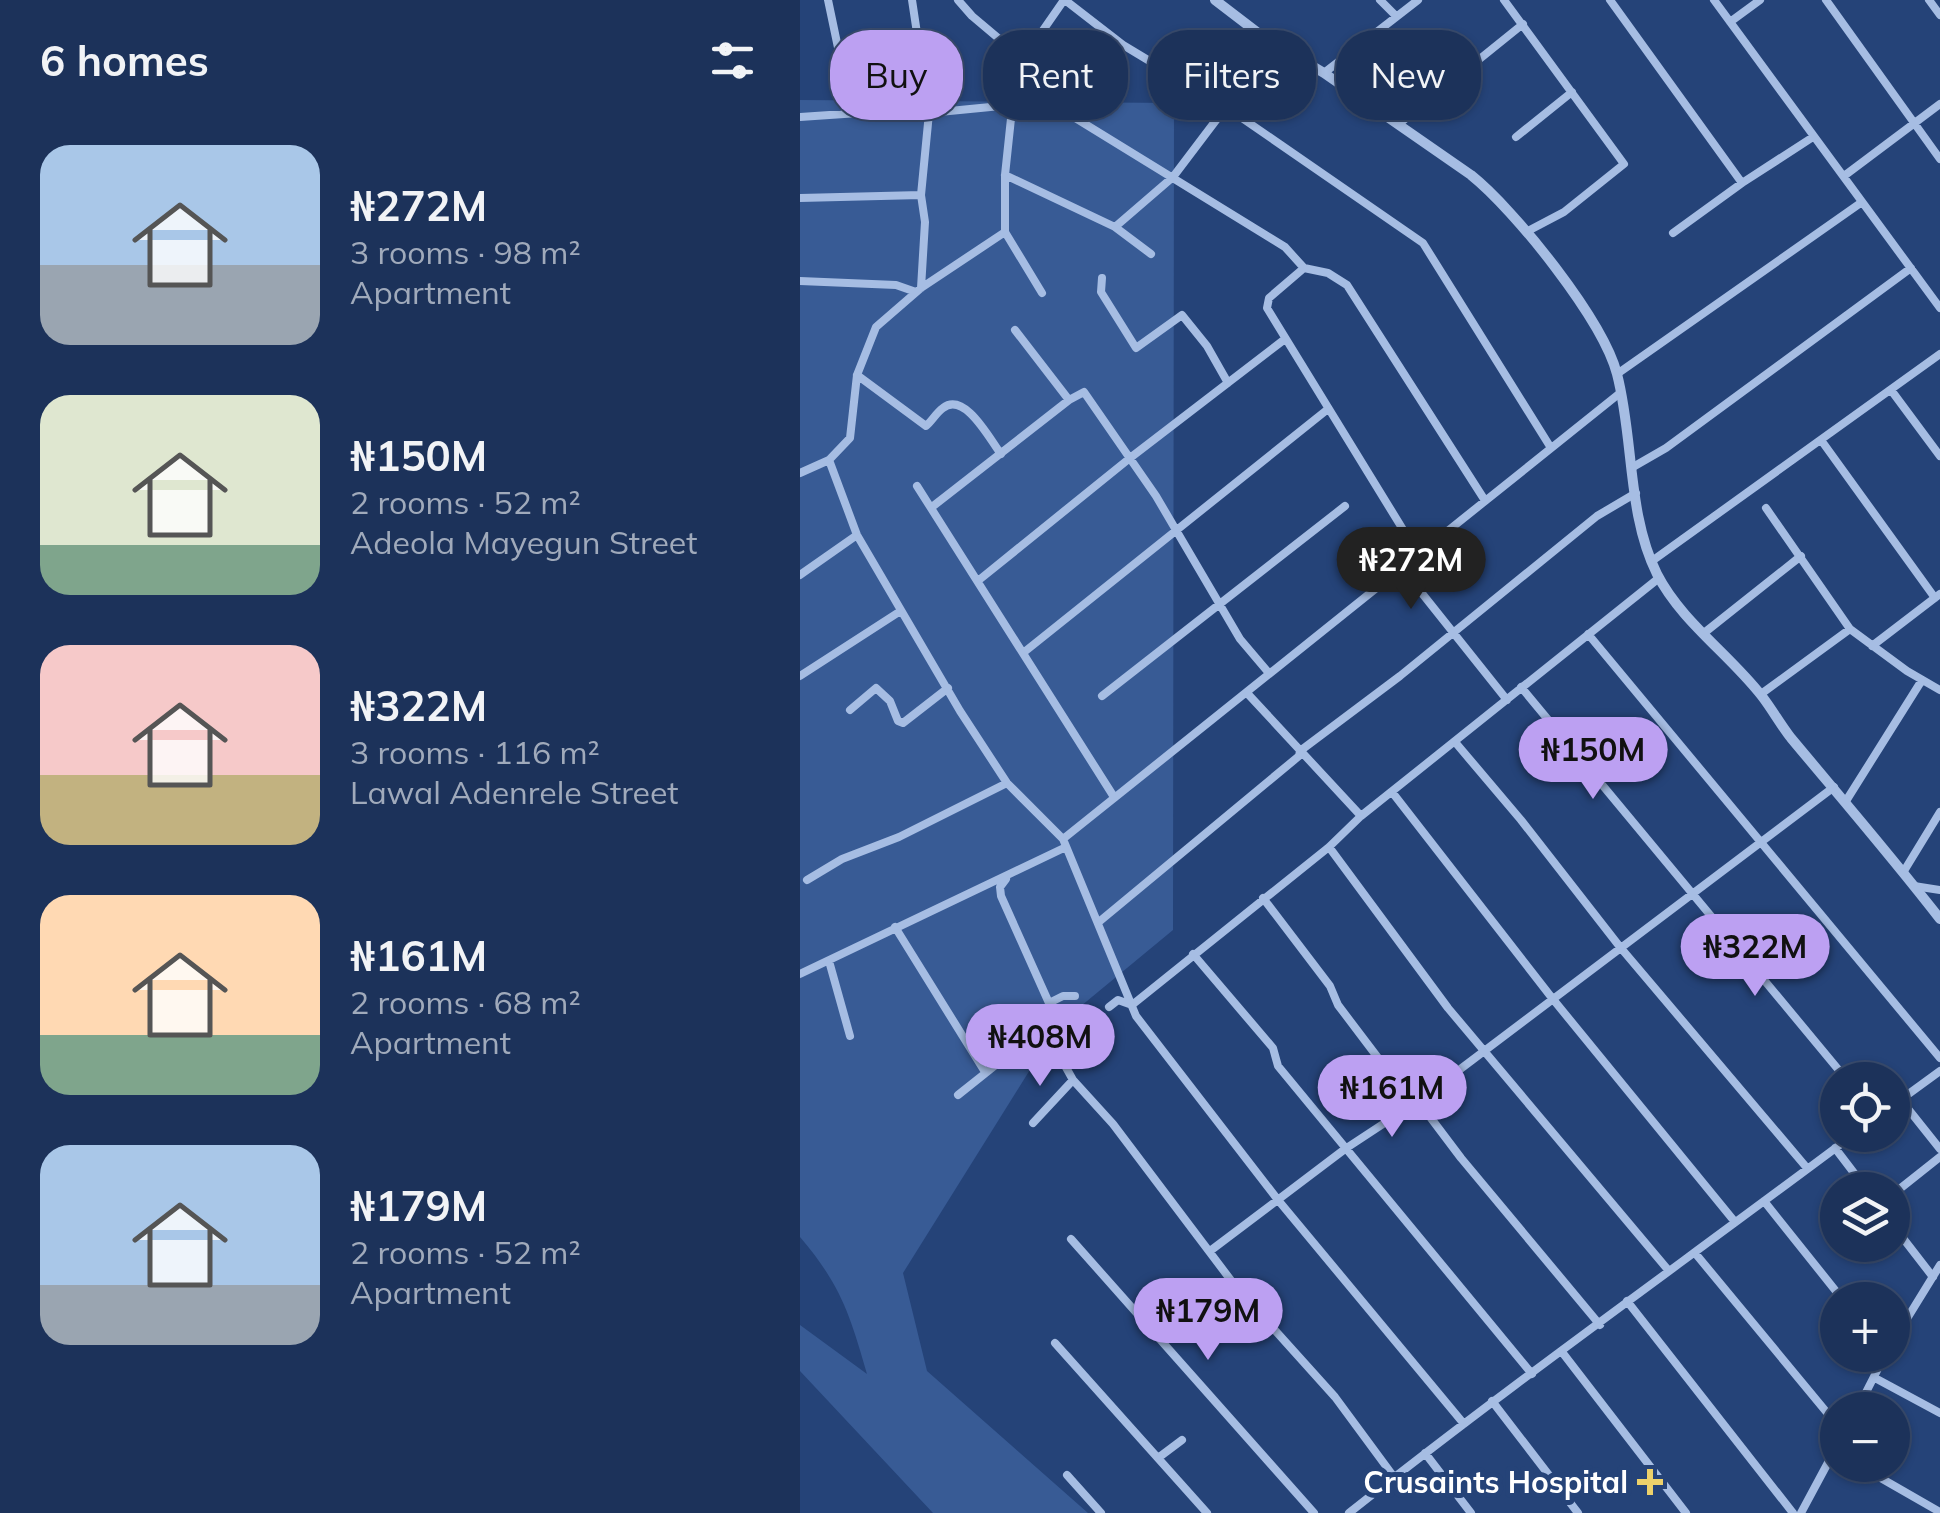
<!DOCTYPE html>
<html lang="en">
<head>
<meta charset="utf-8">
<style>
	:root { --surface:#1c325a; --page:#293e63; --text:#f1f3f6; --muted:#a0aabb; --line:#3a4d70; --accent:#bca0f2 }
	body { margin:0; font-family:Mulish,sans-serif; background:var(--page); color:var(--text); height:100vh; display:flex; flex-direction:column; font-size:38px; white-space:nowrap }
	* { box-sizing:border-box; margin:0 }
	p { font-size:32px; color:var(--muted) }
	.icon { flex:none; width:55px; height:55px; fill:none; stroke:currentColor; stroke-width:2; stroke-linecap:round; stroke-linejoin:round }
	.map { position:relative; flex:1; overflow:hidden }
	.sheet { display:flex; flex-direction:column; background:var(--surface); width:800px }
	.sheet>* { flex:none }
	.hud { position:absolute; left:30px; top:30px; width:950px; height:90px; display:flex; gap:20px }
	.fabs { position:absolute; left:1020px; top:1062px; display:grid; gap:20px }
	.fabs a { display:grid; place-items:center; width:90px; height:90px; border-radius:50%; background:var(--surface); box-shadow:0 2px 8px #0004,0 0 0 2px var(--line); font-size:50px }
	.price { position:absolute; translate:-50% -85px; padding:0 22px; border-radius:35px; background:var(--accent); color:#111; font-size:32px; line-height:65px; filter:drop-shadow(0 2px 5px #0008) }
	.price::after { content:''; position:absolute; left:50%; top:60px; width:30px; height:22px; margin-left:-15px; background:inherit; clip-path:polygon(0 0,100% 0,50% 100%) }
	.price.active { background:#222; color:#fff }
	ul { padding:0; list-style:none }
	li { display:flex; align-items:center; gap:30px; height:250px; padding:0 40px }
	li span { display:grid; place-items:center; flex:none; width:280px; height:200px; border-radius:30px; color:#555 }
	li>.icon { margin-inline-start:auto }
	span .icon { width:120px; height:120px; fill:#fffc; stroke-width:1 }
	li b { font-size:42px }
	h2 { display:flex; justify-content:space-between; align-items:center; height:120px; padding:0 40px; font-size:42px }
	.pill { padding:0 35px; border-radius:40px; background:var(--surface); box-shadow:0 2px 8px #0004,0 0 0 2px var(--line); font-size:35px; line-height:90px }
	.pill.active { background:var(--accent); color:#111 }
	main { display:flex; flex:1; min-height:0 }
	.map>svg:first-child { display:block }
</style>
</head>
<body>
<main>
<section class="sheet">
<h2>6 homes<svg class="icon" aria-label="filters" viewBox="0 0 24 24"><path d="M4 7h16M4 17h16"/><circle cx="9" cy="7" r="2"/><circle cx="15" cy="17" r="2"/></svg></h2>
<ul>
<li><span style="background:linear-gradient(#a9c7e8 60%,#9aa5b1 0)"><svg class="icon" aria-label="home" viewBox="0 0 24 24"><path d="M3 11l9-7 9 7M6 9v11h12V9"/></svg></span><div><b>₦272M</b><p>3 rooms · 98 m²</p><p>Apartment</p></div></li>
<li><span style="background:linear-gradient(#dfe7d0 75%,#7fa58c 0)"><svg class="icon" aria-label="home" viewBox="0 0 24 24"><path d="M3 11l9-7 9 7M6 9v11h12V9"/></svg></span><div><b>₦150M</b><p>2 rooms · 52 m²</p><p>Adeola Mayegun Street</p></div></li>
<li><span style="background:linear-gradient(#f6c9c9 65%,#c2b280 0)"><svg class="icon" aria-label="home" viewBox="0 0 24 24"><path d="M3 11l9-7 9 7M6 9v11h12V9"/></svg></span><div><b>₦322M</b><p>3 rooms · 116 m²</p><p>Lawal Adenrele Street</p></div></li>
<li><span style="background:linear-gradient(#ffd9b3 70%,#7fa58c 0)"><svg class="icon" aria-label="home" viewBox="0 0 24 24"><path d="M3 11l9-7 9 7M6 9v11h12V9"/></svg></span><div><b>₦161M</b><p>2 rooms · 68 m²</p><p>Apartment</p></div></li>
<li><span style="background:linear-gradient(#a9c7e8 70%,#9aa5b1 0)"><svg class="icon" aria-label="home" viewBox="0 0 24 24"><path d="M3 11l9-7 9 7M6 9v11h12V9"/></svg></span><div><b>₦179M</b><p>2 rooms · 52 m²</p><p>Apartment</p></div></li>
</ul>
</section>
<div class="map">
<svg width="1140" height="1513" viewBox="0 0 1140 1513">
	<rect width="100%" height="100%" fill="#254378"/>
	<path fill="#385b95" d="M0 100 374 103 373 930 258 1025 103 1273 127 1371 288 1513H133L0 1371V1325L67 1374C50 1315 41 1285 0 1237Z"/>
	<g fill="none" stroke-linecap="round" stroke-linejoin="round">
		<path stroke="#a6bde3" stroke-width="8" d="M28 0 41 62 45 112
			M112 0 129 113 121 195 125 222 121 288
			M158 0 172 16 223 59
			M265 0 323 45 426 107 623 243 751 448
			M580 0 596 16
			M704 0 824 164 764 212 726 232
			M810 0 942 183
			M914 0 1140 308
			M1026 0 1140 159
			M1129 0 1140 15
			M930 22 960 0
			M524 73 618 0
			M215 81 485 247 504 268 528 273 547 285 684 499
			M0 117 103 110 129 113 211 105
			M599 124 723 24
			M716 137 772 92
			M205 175 315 227 351 254
			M1044 176 1140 104
			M0 198 121 195
			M315 227 373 177 426 107 462 36
			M873 233 942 183 1013 137
			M504 268 469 298 467 308 618 554
			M302 278 301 292 336 348 382 315 407 346 428 383
			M0 281 96 285 116 292
			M242 293 205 232V175L215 81 223 59 264 0
			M215 330 269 400
			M817 374 1062 202
			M57 375 126 426C132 421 136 413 143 408 165 391 190 440 201 454
			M1091 390 1140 456
			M1021 440 1135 598
			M29 460 57 535 160 711 207 783 263 839 336 1016 478 1200 664 1424
			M833 467 866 448 1111 268
			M0 473 29 460 50 438 57 375 76 327 121 288 205 232
			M117 486 314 797
			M132 507 269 400 284 392 356 496 440 639 468 672
			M966 508 1050 629 1107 671 1140 690
			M852 561 1140 354
			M601 567 707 700
			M0 575 57 535
			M179 580 330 458 485 339
			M904 633 1001 556
			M788 634 1140 1058
			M1072 646 1140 594
			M223 653 528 409
			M0 676 99 612
			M721 687 1047 1080
			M447 693 561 816
			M961 694 1050 629
			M302 696 545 506
			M50 710 76 688 90 701 98 721 103 723 148 688
			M655 742 721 820 820 947 1007 1168
			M592 792 752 998 935 1222
			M1046 801 1122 680
			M263 839 820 393
			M529 847 648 1008 869 1271
			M1104 871 1140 812
			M7 880 42 859 99 837 207 783
			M1114 886 1140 890
			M463 898 530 986 538 1005 588 1071 618 1101 661 1158 800 1325
			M300 921 499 756 500 751 600 676 797 516 836 493
			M95 927 185 1072
			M393 954 473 1048 478 1066 732 1374
			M29 961 50 1036
			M0 974 266 847
			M249 1003 263 996H275
			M332 1005 529 847 561 816 859 578
			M309 1007 318 1000 332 1005
			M244 1028 273 1080 313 1124 436 1287 535 1397 594 1477
			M158 1095 251 1021 249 1003 201 896 200 887 206 879
			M1101 1100 1140 1149
			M1092 1106 1140 1071
			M233 1123 273 1080
			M1035 1148 1067 1190
			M1092 1195 1140 1157
			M964 1201 1043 1300
			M1092 1224 1133 1277
			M271 1239 514 1513
			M410 1251 545 1149 618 1101 1034 787
			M895 1253 1038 1426
			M827 1301 993 1513
			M255 1343 407 1513
			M1092 1343 1140 1265
			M762 1352 886 1513
			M1075 1378 1140 1413
			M692 1401 778 1513
			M1057 1410 1085 1355
			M625 1453 671 1513
			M358 1458 382 1440
			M1058 1465 1140 1512
			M267 1475 301 1513
			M549 1513C714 1382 885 1261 1053 1135
			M1001 1513 1038 1444"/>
		<path stroke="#a6bde3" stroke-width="10" d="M415 0 462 36 524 73 671 175C715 210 803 320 817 374 834 439 827 514 857 574 881 621 929 654 961 695 972 709 980 724 991 738 1041 798 1092 857 1140 919"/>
	</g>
	<path fill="#edd16b" stroke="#254378" stroke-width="4" d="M845 1467h10v10h10v10h-10v10h-10v-10h-10v-10h10z"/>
	<g text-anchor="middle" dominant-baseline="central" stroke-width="10" stroke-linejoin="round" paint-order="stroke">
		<g font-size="30" font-weight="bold" fill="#fff" stroke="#254378" text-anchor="end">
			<text x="828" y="1482">Crusaints Hospital</text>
		</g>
	</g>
</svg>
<div class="fabs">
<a><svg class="icon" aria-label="locate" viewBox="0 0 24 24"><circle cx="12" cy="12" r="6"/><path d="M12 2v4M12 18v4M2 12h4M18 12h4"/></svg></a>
<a><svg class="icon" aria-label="layers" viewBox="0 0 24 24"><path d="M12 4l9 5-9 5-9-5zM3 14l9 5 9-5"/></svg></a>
<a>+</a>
<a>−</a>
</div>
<b class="price active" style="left:611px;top:612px">₦272M</b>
<b class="price" style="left:793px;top:802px">₦150M</b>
<b class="price" style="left:955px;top:999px">₦322M</b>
<b class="price" style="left:240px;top:1089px">₦408M</b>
<b class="price" style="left:592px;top:1140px">₦161M</b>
<b class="price" style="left:408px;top:1363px">₦179M</b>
<div class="hud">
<a class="pill active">Buy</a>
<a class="pill">Rent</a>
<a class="pill">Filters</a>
<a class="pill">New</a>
</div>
</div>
</main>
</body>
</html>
